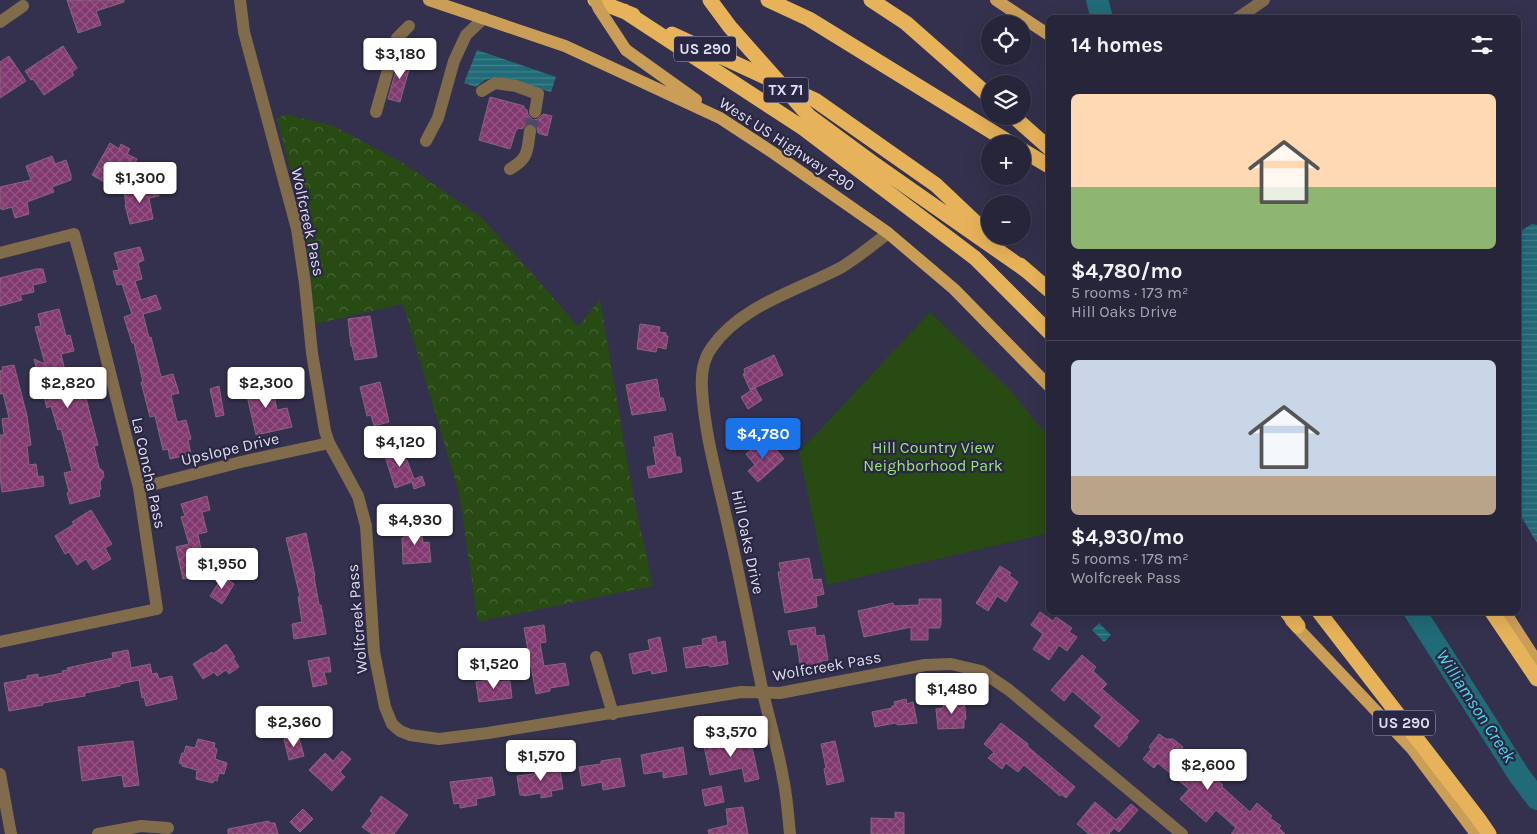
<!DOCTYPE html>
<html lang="en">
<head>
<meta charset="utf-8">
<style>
	:root { --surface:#26253a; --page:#323145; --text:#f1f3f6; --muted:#a4a5af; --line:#424254; --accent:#1a73e8 }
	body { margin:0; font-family:Karla,sans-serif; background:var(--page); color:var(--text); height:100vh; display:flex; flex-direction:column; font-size:19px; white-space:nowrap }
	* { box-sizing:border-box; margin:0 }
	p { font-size:16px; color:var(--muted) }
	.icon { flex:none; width:28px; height:28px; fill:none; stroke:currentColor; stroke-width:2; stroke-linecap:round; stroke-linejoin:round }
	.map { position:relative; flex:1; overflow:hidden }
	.details { position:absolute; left:1046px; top:15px; width:475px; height:600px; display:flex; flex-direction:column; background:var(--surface); border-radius:8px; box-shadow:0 5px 20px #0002,0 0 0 1px var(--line) }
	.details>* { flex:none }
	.controls { position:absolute; left:981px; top:15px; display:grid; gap:10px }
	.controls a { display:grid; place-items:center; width:50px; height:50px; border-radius:50%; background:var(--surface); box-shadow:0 5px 20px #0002,0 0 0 1px var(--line); font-size:25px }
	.price { position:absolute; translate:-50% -42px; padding:0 11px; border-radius:5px; background:#fff; color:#222; font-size:16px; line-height:32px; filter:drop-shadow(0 1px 2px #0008) }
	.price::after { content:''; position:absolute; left:50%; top:30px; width:15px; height:11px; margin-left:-8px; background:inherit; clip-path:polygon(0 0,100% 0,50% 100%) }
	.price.active { background:var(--accent); color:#fff }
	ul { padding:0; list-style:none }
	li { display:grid; align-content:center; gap:10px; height:265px; padding:0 25px }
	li+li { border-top:1px solid var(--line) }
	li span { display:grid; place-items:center; height:155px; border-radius:8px; color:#555 }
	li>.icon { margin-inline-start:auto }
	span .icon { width:90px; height:90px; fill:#fffc; stroke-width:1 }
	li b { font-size:21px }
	h2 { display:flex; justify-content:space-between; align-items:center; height:60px; padding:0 25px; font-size:21px }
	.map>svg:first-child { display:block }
</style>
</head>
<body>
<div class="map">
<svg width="1537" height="834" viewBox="0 0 1537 834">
	<defs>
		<pattern id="forest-crowns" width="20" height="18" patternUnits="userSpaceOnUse" patternTransform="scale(1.25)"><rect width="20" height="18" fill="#274b13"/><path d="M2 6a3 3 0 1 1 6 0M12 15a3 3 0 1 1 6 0" fill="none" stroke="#466436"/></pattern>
		<pattern id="water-rules" width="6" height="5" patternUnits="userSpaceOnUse" patternTransform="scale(1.25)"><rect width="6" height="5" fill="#206b77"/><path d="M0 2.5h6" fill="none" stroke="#40808b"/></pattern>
		<pattern id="building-cross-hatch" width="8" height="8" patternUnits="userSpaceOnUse" patternTransform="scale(1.25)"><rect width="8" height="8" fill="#82396f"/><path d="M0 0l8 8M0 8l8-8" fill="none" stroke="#935584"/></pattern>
	</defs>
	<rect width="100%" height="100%" fill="#33314d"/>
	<path fill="url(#forest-crowns)" d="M286 114 334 126 406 165 482 218 545 288 578 327 600 299 632 489 653 586 478 622 459 493 403 304 315 324 310 267 303 220 277 119Z"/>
	<path fill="#274b13" d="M930 312 1011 391 1049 438V533L827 585 799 452Z"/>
	<path fill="url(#water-rules)" d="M477 50 556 77 551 92 497 77 485 80 476 87 464 83Z
		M1532 224 1537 225V543L1519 513V232Z
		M1099 623 1111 635 1104 642 1092 630Z"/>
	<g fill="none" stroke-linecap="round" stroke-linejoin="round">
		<path stroke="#206b77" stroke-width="22" d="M1097 0 1102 18
			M1415 612 1519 775 1537 799"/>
	</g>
	<path fill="url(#building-cross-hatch)" stroke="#86677c" d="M67 0H124V2L96 11 101 25 78 33Z
		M63 46 77 68 72 72 74 75 44 95 33 79 31 80 25 71Z
		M9 56 26 81 0 98V62Z
		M399 59 411 62 400 102 388 99Z
		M490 97 524 106V108L527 110 528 115 533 120 538 119 543 114 552 116 547 136 538 133 537 128 535 124 531 123 526 124 522 129 518 128 517 130H516L510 149 479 140Z
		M110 143 119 149 121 144 130 149 127 154 137 159 123 185 118 161 106 183 92 175Z
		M52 156 55 164 66 160 71 175V180L52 187 54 192 27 202 29 214 15 218 12 207 2 210V208L0 209V187L31 180 26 166Z
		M157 185 159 196 149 198 153 219 130 224 125 205 126 204 124 192Z
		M140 247 144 260 138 263 142 279 135 281 141 300 156 295 161 309 143 314 149 338 151 337 161 377 173 374 179 393 171 395 177 422 186 420 191 439 188 440 191 454 170 459 168 449 163 450 155 416 150 417 141 382H143L134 343H132L124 317 132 314 122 284 117 285 113 271 119 270 114 253Z
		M36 269H43L46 282 33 285 34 292 20 295 22 300 0 306V278Z
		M59 309 66 336 70 335 74 351 61 354 69 387 82 383 98 445 94 446 99 468 103 471 104 476 100 482 101 489 99 490 100 496 70 504 67 493 69 492 64 473 72 471 61 429 58 430 51 406 47 408 34 359 45 364 35 327 41 326 38 314Z
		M370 316 377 357 355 360 352 346H351L348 319Z
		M640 324 660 327 659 332 666 333V336H668L666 349 657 347 656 352 637 349Z
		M774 355 783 375 750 390 743 374 745 373 744 369Z
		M14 365 27 416 31 445 27 446 29 465 36 464 38 477 43 476 44 486 2 492 0 477V435H4L2 419 9 418 3 393 0 394V371L3 370 2 367Z
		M657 379 660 398H663L666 410 632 415 626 385Z
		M271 381 277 410 287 408 292 427 256 435 245 387Z
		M380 382 389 422 374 426 371 415 367 416 360 387Z
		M219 386 224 415 216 417 210 389Z
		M755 388 762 400 748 409 741 397Z
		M672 433 676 457H680L682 472 649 478 647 467 656 465 653 447H656L654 437Z
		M762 440 769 448 772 445 784 459 758 482 748 471 755 465 746 454Z
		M396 443 402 461 407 460 414 479 422 476 425 485 414 489 412 482 395 488 382 447Z
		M207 496 210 510 202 512 207 532 198 534 203 560H205L208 574 183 579 176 547 189 544 181 517 185 516 181 504Z
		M91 510 112 544 105 548 111 559 93 570 86 559 77 565 69 552 65 554 55 536 74 524 72 522Z
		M421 524 423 543 429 542 431 562 403 564 402 538H404L403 525Z
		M306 533 315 576 314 577 319 605H321L326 634 294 639 292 624 302 622 298 597H300L286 538Z
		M809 558 813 580 821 579 824 594 816 596 817 607 785 613 778 572H781L779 563Z
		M1000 566 1011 573 1009 575 1018 582 1006 602 997 596 988 611 976 603Z
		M223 576 234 584 222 604 210 596Z
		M919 599H941V625H940V628H928V640H911V627L864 637 858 611 893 603 894 606 919 605Z
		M1040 612 1053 621 1056 617 1072 628 1069 632 1077 637 1067 651 1059 645 1049 660 1033 649 1043 634 1031 625Z
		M544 625 546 642 540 643 544 666 565 663 569 685 550 688V691L536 694 524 628Z
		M815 627 816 636 824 635 828 660 821 661 822 667 801 670 797 644 791 645 788 631Z
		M716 636 717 643 725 641 728 664 710 667 709 665 686 668 683 648 703 645 702 639Z
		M660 637 667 671 652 674 651 670 633 674 629 654 650 650 648 640Z
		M226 644 235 657 233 658 239 667 229 674 226 670 217 676 214 672 203 679 193 664 212 652 213 654Z
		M128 650 131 668 150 664 152 674 157 673 159 679 172 676 177 699 146 706 144 697 142 698 139 680 120 684V686L85 693V696L43 703V705L9 711 4 683 27 679V676L38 674V678L63 673 62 671 68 670 67 668 113 658 112 653Z
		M1082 655 1096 667 1093 671 1107 684 1102 689 1139 721 1126 736 1128 737 1119 747 1094 726 1102 717 1072 691 1064 701 1051 690Z
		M329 657 331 672H324L327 684 313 687 308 661Z
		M495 679 496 682 510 681 512 698 479 702 476 682Z
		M906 699 907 704 913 702 917 723 898 725 895 723 875 727 872 712 892 708V706H895L894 702Z
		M943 700H964L966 719 964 720V728L938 729 936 709 943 708Z
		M307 712 312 724 296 730 292 718Z
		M1001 723 1028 744 1027 746 1034 752 1075 787 1066 798 1061 794 1060 796 1024 765 1018 772 1006 763 1002 769 988 758 994 752 984 744Z
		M1159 734 1166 739H1173L1183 747 1181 750 1210 774 1223 785 1221 786 1250 812 1257 803 1272 816 1270 818 1281 826 1279 828 1285 834H1231L1236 828 1216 810 1206 822 1180 799 1189 789 1158 763 1154 768 1143 759 1151 749 1149 747Z
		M298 735 304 756 289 760 284 739Z
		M716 738 718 744 739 739 740 744 751 742 759 779 745 782 742 768 710 775 703 741Z
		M198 739 215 743 214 748 217 749 215 759 227 763 224 774 219 773 217 781 214 780 213 783 196 779 197 770 182 766V764L179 763 182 753H184L186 746 195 748Z
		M133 741 139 785 124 787 122 775 82 781 78 747Z
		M835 741 844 781 827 785 824 769 826 768 821 744Z
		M683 747 687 774 663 778V771L644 774 641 755Z
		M342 751 351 759 340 772 345 777 332 791 309 770 325 753 333 761Z
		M620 758 625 786 603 790 602 782 582 786 579 767 601 764V761Z
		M559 765 563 789 551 791 552 796 541 798V793L524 796V795H520L517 776 540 773V768Z
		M492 777 495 795 476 799 477 805 460 808V803L454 804 450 782Z
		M721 786 724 802 705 806 702 790Z
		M381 796 408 815 394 834H372L362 827 373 813 370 811Z
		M1095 802 1116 820 1131 804 1138 810 1119 832 1114 828 1109 834H1089L1077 824Z
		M743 807 748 834H709L708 830 728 825 726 809Z
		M303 809 313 819 300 832 290 822Z
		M895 812 904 813V834H871V818L895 819Z
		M269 821V823H275L278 834H228V829Z"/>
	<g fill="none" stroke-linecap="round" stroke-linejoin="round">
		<path stroke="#4d4b66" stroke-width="12" stroke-dasharray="12 6" stroke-linecap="butt" d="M530 131 535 112"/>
		<path stroke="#806b4a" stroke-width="12" d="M240 0 244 32 297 229 305 284 312 353 325 431 329 443 358 496 366 526 374 652 385 707 392 724 400 731 410 735 439 739 488 733 741 692 780 693 925 665 951 664 981 671 1009 690 1182 834
			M1238 18 1264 0
			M0 22 23 6
			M482 91 495 83 516 86 538 94 535 112
			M376 112 395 45 397 38 409 26
			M426 141 438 118 454 61 466 35 484 18
			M510 169C529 158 527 151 530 131
			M0 253 74 234 87 281 139 488 157 609 0 642
			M139 488 241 462 329 443
			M596 657 613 714
			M0 774 11 834
			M98 834 141 826 168 828
			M790 834C788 815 787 796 783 778 778 749 770 722 763 693 752 641 742 587 730 535 720 487 705 439 702 390 701 376 703 359 712 347 741 305 799 290 842 267 858 257 873 245 888 233"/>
		<path stroke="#ca9e57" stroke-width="12" d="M429 0 565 46 720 118 772 152 888 233 954 289 1049 386
			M996 0 1049 35
			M626 50 696 100
			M1505 612 1537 662
			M1291 621 1412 749 1476 834"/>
		<path stroke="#e7b35a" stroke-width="15" d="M595 0 633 15
			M768 0 809 19 1012 144
			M871 0 906 23 990 97
			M624 11 803 128 975 258 1049 332
			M672 34 815 100 936 185 990 236
			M1013 116 1049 148
			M1022 150 1049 166
			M877 166 1027 271
			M1020 265 1049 290
			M1287 612 1298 626
			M1319 612 1478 818 1489 834
			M1492 612 1537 679"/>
		<path stroke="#ca9e57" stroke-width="12" d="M595 0 599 9 626 50"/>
		<path stroke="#e7b35a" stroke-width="15" d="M710 0 730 27 809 116 877 166"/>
	</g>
	<g text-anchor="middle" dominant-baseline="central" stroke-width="4.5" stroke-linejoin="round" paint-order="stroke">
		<g fill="#2a2742" stroke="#a9a7bc" stroke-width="1">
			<rect x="674" y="36.5" width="62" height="25" rx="4"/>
			<rect x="763.5" y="77.5" width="45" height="25" rx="4"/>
			<rect x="1373" y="710.5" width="62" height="25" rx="4"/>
		</g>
		<g font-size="15" font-weight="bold" fill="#dfdef1">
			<text x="705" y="49">US 290</text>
			<text x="786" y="90">TX 71</text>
			<text x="1404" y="723">US 290</text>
		</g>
		<g font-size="16" fill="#dfdef1" stroke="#2a2742">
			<text transform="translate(787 144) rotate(33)">West US Highway 290</text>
			<text transform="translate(308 222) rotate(78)">Wolfcreek Pass</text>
			<text transform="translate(230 449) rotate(-13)">Upslope Drive</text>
			<text transform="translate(149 473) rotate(78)">La Concha Pass</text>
			<text transform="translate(748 542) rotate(78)">Hill Oaks Drive</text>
			<text transform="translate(357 619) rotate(-95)">Wolfcreek Pass</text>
			<text transform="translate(827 666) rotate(-10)">Wolfcreek Pass</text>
		</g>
		<g font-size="16" fill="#9de47d" stroke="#2a2742">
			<text x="933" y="447">Hill Country View<tspan x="933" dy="18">Neighborhood Park</tspan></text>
		</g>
		<g font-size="18" font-style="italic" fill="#4cd8f0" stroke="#2a2742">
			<text transform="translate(1476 706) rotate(57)">Williamson Creek</text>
		</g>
	</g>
</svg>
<div class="controls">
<a><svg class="icon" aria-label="locate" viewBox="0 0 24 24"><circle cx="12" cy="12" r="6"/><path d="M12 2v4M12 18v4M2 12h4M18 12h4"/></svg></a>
<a><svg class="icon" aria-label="layers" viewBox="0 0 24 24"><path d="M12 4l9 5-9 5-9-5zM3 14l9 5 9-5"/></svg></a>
<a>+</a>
<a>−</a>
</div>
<b class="price" style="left:400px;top:80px">$3,180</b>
<b class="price" style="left:140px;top:204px">$1,300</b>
<b class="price" style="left:68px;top:409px">$2,820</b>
<b class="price" style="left:266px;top:409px">$2,300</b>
<b class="price active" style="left:763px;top:460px">$4,780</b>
<b class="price" style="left:400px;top:468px">$4,120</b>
<b class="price" style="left:415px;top:546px">$4,930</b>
<b class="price" style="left:222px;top:590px">$1,950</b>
<b class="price" style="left:494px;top:690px">$1,520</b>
<b class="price" style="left:952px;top:715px">$1,480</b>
<b class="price" style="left:294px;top:748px">$2,360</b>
<b class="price" style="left:731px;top:758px">$3,570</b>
<b class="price" style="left:541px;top:782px">$1,570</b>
<b class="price" style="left:1208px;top:791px">$2,600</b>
<section class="details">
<h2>14 homes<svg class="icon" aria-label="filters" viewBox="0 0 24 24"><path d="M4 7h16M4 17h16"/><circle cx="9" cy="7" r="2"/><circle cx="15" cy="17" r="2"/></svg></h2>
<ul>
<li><span style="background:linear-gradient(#ffd9b3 60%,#8fb573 0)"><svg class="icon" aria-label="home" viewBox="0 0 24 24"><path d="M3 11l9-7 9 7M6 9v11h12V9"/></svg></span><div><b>$4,780/mo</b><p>5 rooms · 173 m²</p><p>Hill Oaks Drive</p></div></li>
<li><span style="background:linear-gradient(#c9d6e8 75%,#b9a48a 0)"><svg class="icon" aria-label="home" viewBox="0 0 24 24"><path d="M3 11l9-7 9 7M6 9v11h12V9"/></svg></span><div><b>$4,930/mo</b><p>5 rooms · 178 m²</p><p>Wolfcreek Pass</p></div></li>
</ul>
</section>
</div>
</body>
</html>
